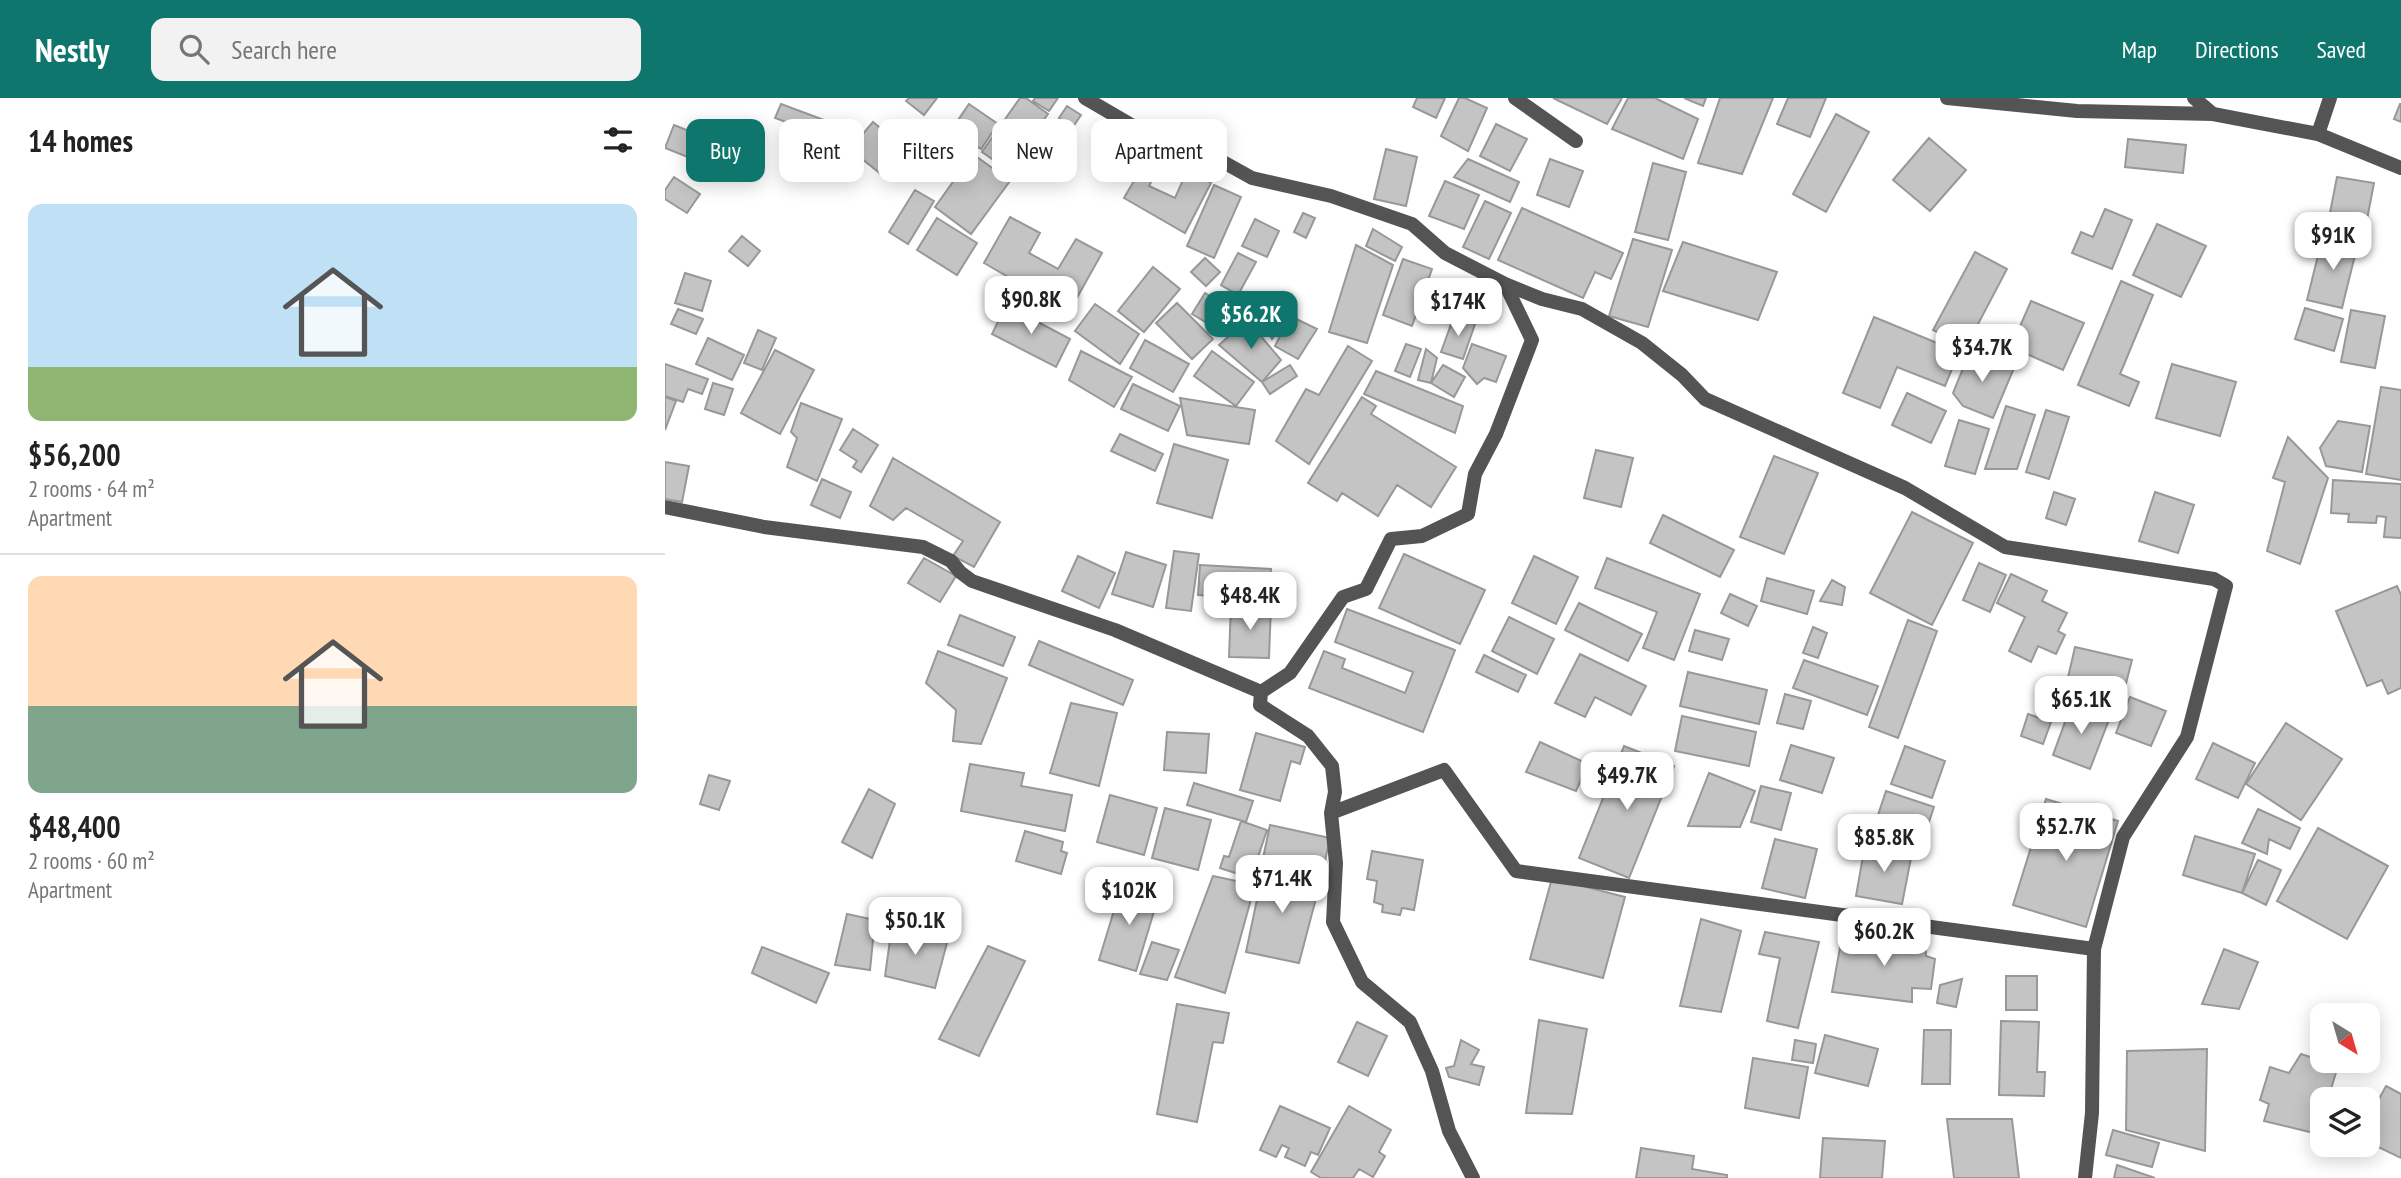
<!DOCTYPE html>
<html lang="en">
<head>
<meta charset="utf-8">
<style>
	:root { --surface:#fff; --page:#f2f2f2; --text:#222; --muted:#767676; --line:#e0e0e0; --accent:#0f766e }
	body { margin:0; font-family:"PT Sans Narrow",sans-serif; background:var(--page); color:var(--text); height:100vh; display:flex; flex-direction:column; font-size:26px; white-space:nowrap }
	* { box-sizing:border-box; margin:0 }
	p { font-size:23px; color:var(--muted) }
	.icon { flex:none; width:38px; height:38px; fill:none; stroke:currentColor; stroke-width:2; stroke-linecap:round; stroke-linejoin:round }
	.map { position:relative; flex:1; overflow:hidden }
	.details { display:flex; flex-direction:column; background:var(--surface); width:665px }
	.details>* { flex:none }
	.banner { position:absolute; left:21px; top:21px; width:665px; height:63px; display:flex; gap:14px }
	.needle { width:46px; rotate:143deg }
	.fabs { position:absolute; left:1645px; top:905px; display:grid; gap:14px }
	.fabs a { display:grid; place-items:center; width:70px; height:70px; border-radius:14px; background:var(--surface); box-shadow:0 4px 18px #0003; font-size:35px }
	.price { position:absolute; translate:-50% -60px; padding:0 16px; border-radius:14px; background:#fff; color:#222; font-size:23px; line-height:46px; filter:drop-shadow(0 2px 4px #0008) }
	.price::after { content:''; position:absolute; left:50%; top:42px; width:21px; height:16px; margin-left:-10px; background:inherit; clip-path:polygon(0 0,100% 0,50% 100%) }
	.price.current { background:var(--accent); color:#fff }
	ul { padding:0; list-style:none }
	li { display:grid; align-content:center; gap:14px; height:371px; padding:0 28px }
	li+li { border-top:2px solid var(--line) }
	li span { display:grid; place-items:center; height:217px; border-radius:14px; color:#555 }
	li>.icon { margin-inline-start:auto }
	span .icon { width:126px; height:126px; fill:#fffc; stroke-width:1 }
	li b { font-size:30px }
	h2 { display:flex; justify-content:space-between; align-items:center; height:84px; padding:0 28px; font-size:30px }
	.chip { padding:0 24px; border-radius:14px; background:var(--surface); box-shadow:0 4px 18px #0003; font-size:24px; line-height:63px }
	.chip.current { background:var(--accent); color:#fff }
	header { display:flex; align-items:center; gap:42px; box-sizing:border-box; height:98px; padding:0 35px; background:var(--accent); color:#fff }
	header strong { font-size:33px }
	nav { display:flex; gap:38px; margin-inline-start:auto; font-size:24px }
	.search { width:490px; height:63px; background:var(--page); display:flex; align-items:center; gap:18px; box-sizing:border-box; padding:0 24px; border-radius:14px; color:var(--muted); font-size:26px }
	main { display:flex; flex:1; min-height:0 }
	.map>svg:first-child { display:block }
</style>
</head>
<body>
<header>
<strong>Nestly</strong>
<div class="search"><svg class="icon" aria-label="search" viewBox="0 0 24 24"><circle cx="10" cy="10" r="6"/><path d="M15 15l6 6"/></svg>Search here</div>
<nav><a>Map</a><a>Directions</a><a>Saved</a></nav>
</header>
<main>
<section class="details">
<h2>14 homes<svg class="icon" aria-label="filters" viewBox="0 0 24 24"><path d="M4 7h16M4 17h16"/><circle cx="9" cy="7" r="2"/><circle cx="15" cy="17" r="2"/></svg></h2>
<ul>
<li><span style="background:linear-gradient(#bfe0f5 75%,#8fb573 0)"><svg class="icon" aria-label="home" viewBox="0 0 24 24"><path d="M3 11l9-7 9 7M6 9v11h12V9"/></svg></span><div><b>$56,200</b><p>2 rooms · 64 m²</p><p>Apartment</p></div></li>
<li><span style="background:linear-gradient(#ffd9b3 60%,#7fa58c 0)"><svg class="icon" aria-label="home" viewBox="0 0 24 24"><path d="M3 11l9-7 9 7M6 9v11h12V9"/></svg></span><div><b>$48,400</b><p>2 rooms · 60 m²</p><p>Apartment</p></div></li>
</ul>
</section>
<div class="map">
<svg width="1736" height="1080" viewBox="0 0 1736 1080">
	<rect width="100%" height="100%" fill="#fff"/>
	<path fill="#c4c4c4" stroke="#989898" stroke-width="2" d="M244 0H272L259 17 241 3Z
		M355 0H361L383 16 343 72 317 54Z
		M370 0H393L384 13 368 3Z
		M752 0H780L771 20 748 9Z
		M794 0H800L822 10 803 53 776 38Z
		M888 0H957L942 26Z
		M963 0H990L1033 21 1018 61 947 31Z
		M1019 0H1041L1038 8Z
		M1055 0H1108L1077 76 1033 65Z
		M1123 0H1161L1145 39 1112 26Z
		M116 6 170 26 164 40 110 20Z
		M304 6 333 26 316 51 287 31Z
		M1735 6H1736V24L1729 21Z
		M402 8 416 17 408 29 394 20Z
		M1171 16 1204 34 1161 114 1128 96Z
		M208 24 244 53 222 81 185 51Z
		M831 26 862 41 845 73 815 58Z
		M9 27 34 37 25 60 0 50Z
		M1264 40 1301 72 1265 113 1228 82Z
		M1463 41 1521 47 1518 75 1460 69Z
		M721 51 752 59 741 108 709 101Z
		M308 56 345 83 306 136 270 109Z
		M482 61 496 65 484 88 510 100 522 73 546 85 520 135 459 100Z
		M803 61 854 84 845 104 789 79Z
		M885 61 918 73 904 109 872 97Z
		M988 65 1021 74 1003 142 970 134Z
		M9 79 35 96 22 115 0 101V92Z
		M1672 79 1709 85 1699 137 1662 130Z
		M780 83 814 97 799 131 764 118Z
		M549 87 576 99 549 160 522 148Z
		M250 92 269 103 243 146 224 134Z
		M820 103 846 115 824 161 798 149Z
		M857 110 958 155 946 181 930 174 918 200 833 162Z
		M1440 111 1467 122 1447 171 1407 155 1416 134 1428 139Z
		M638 115 650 120 641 140 629 134Z
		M345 119 375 135 364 155 393 171 411 141 437 155 404 214 319 165Z
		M272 120 312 145 292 177 252 152Z
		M590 121 614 133 602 159 577 148Z
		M1492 126 1541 148 1516 199 1468 177Z
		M708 131 737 149 730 163 701 148Z
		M1658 137 1693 145 1677 210 1642 202Z
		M77 138 95 153 83 168 64 153Z
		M968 141 1007 152 983 229 944 218Z
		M1018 144 1112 174 1093 222 998 193Z
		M691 147 728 167 702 245 664 234Z
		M1310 154 1342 171 1301 249 1268 232Z
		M573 155 591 164 573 197 556 187Z
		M540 160 555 174 541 188 526 174Z
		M738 161 767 171 747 228 718 217Z
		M488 169 515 191 479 234 453 213Z
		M20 175 46 183 37 213 10 205Z
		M1456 183 1488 197 1455 276 1474 284 1464 308 1413 287Z
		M540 195 568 212 555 233 527 216Z
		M809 195 823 196 814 217 801 212Z
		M586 200 596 208 588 219H572Z
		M1366 203 1419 225 1398 272 1346 249Z
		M606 204 625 218 607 241 594 220Z
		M512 205 548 241 527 261 491 225Z
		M430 206 474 236 455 266 410 233Z
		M341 207 405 241 391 269 327 236Z
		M1640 210 1678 221 1669 253 1630 241Z
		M13 211 38 221 31 236 6 226Z
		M1686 212 1720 218 1710 270 1676 264Z
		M625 218 652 231 633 261 610 248Z
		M789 218 810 226 798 261 776 254Z
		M1209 219 1294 254 1280 288 1232 269 1215 310 1178 295Z
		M582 222 616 262 597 284 554 247Z
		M93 232 111 240 97 272 79 265Z
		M43 240 79 257 67 282 31 266Z
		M480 242 524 266 508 294 465 270Z
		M741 246 756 251 745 279 730 273Z
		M807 246 841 258 831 284 819 280 812 286 798 270Z
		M683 248 707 263 644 366 611 343 641 291 654 297Z
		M761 251 772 260 766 285 753 282Z
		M110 252 149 272 115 336 76 315Z
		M416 253 467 279 449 309 404 282Z
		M547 253 589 284 571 308 529 278Z
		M1305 253 1349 270 1328 320 1298 308 1288 295Z
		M0 266 43 281 37 296 23 291 18 304 0 298Z
		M1507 266 1571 284 1555 338 1491 320Z
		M625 267 632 278 605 296 597 284Z
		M778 267 800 279 789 299 766 285Z
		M711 273 798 308 790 335 699 296Z
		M48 285 68 291 59 317 40 311Z
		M468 286 515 308 503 333 456 311Z
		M1716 289 1736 292V382L1701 376Z
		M1242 295 1281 313 1266 345 1227 327Z
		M0 299 11 303 0 332Z
		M697 299 711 308 706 316 791 369 766 409 732 387 713 418 677 395 672 403 643 385Z
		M515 300 590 312 584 346 522 337Z
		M136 305 177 321 152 383 122 369 132 340 126 334Z
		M1341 308 1370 317 1352 371H1320Z
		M1381 312 1404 319 1384 381 1361 374Z
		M1294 322 1324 331 1310 376 1280 368Z
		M1673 323 1705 328 1697 374 1661 368 1655 350Z
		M188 331 213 347 196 374 188 369 192 363 175 352Z
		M455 336 498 356 490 373 446 353Z
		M1623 339 1663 380 1635 466 1602 453 1620 384 1608 380Z
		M509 346 563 362 547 420 492 405Z
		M931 352 968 360 956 409 919 400Z
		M1109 358 1153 375 1119 456 1075 439Z
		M228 360 335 424 309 469 288 458 298 443 241 410 228 422 205 408Z
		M0 364 24 368 17 404 0 401Z
		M157 381 186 394 175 420 146 407Z
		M1668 382 1736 386V440L1719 439 1721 419 1712 418 1711 425 1683 424 1684 416 1666 415Z
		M1389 394 1410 401 1401 427 1381 420Z
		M1490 394 1529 407 1513 455 1474 443Z
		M1247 414 1308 445 1267 527 1205 495Z
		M998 417 1069 452 1055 479 985 445Z
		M509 453 534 456 526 513 501 510Z
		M461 454 501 467 488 509 447 496Z
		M739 456 820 492 795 546 714 510Z
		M413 458 450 475 434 510 397 493Z
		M869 458 913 479 891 526 847 505Z
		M259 460 291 478 275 504 243 485Z
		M942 460 1035 496 1009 562 978 550 992 514 930 490Z
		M1314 465 1341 477 1325 514 1298 502Z
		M535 467 606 471 604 501 533 497Z
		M1346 476 1382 493 1377 503 1402 515 1393 533 1400 537 1391 556 1373 548 1366 564 1344 553 1360 519 1332 505Z
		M1102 480 1149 493 1142 516 1096 503Z
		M1167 482 1180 489 1177 507 1155 503Z
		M1732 488 1736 497V590L1723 596 1717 582 1702 588 1671 513Z
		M1065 496 1092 508 1083 528 1056 515Z
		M914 505 977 536 963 563 900 532Z
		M566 507 606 508 604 560 564 559Z
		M682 511 790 552 758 634 644 590 659 553 680 561 677 570 740 595 748 574 670 544Z
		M295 517 350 539 338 568 283 547Z
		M844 519 889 541 872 576 827 553Z
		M1243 522 1272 533 1233 640 1204 629Z
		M1148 529 1162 535 1153 560 1138 555Z
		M1030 532 1064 541 1057 562 1024 553Z
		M374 543 468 582 458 607 364 567Z
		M1410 549 1467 562 1458 597 1402 584Z
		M273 553 342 580 316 646 288 643 291 612 261 585Z
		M915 556 981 588 966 617 930 599 920 619 890 605Z
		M819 557 861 577 853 594 811 574Z
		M1139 562 1213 588 1202 617 1128 590Z
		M1023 574 1102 592 1094 626 1015 608Z
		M1120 596 1146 603 1138 631 1112 625Z
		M1465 599 1501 613 1486 648 1451 635Z
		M406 605 452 615 434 688 385 675Z
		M1407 605 1445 619 1425 671 1388 657Z
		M1363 616 1386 624 1378 646 1356 638Z
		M1017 618 1091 634 1084 668 1010 653Z
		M1621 625 1677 661 1636 722 1581 686Z
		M502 634 544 636 541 675 499 672Z
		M591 635 640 649 635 666 626 663 615 703 575 692Z
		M875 644 923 666 911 693 861 674Z
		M1548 645 1590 665 1573 700 1531 681Z
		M1126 647 1169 660 1157 695 1115 682Z
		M959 648 1009 668 964 780 914 760Z
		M1240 648 1280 663 1267 700 1226 686Z
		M305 666 359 675 356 688 407 697 400 733 296 713Z
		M1044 675 1090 693 1075 729 1023 728Z
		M44 677 65 683 54 712 35 706Z
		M529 685 588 703 581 724 522 707Z
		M1096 688 1126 695 1116 732 1086 724Z
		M204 691 230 706 207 760 177 744Z
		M1221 693 1269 709 1257 745 1209 729Z
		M445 697 492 710 479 757 432 744Z
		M1381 701 1453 723 1421 829 1348 807Z
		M500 710 546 722 533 772 487 760Z
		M1593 711 1635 730 1625 751 1604 741 1602 756 1577 745Z
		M576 723 602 732 586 780 555 770 559 758 564 759Z
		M605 727 665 740 657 777 597 765Z
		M1653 730 1723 768 1682 841 1612 803Z
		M360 733 398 744 396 753 402 755 396 776 351 763Z
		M1530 738 1590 756 1577 795 1518 777Z
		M1110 741 1152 751 1140 800 1097 790Z
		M1200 747 1247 755 1237 806 1191 798Z
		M707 753 758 762 749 812 737 810 735 817 717 814 718 807 709 804 712 783 702 781Z
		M1593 762 1616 772 1601 807 1577 795Z
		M599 768 655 785 634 865 581 854Z
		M548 778 590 787 560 895 510 879Z
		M887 780 960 799 938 880 865 861Z
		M457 786 494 797 471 873 434 862Z
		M182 816 210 822 205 872 170 867Z
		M1036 821 1076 833 1056 914 1015 908Z
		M227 828 283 841 270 890 220 878Z
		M1100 834 1154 844 1133 930 1102 923 1115 860 1094 856Z
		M1237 839 1260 841 1261 858 1270 861 1266 891 1247 890V904L1167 894 1176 844Z
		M487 844 514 852 502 882 475 876Z
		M323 848 360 863 314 958 274 941Z
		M97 849 164 875 151 905 87 875Z
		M1559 851 1593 864 1574 911 1537 906Z
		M1341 878H1372V912H1341Z
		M1297 881 1291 909 1272 905 1275 887Z
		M512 906 564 915 558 945 548 944 532 1024 492 1016Z
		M874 922 922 931 907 1016 861 1015Z
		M1336 923 1374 924 1372 974H1380L1379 998 1334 997Z
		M692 924 722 938 703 978 673 964Z
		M1259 932H1286L1285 986H1257Z
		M1160 937 1213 951 1203 988 1150 975Z
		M796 942 814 952 806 966 819 969 814 987 784 979 781 970 789 968Z
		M1130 942 1151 946 1148 965 1127 962Z
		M1542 951 1540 1053 1461 1032 1462 953Z
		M1636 956 1673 968 1663 1001H1657V1022L1653 1036 1599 1023 1604 1006 1595 1002 1605 969 1624 975Z
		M1088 960 1143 969 1134 1020 1080 1010Z
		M1721 988 1736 996V1060L1703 1044V1021Z
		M615 1008 665 1030 653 1057 646 1054 640 1068 620 1059 624 1050 617 1047 611 1059 595 1052Z
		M684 1008 726 1032 714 1054 720 1058 708 1079 694 1071 688 1080H656L646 1074Z
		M1282 1021H1347L1354 1080H1289Z
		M1448 1032 1494 1045 1487 1069 1441 1057Z
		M1158 1040 1220 1043 1217 1080H1155Z
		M976 1050 1029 1058 1027 1071 1062 1077V1080H971Z
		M1452 1067 1490 1080H1449Z"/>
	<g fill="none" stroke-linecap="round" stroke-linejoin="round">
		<path stroke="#545454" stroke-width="14" d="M420 0 480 35 504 38 535 56 560 65 587 80 666 98 747 126 780 155 840 186 877 201 917 211 977 245 1017 277 1040 301 1240 390 1340 449 1549 481 1561 488 1522 639 1458 739 1429 851 1427 1015 1420 1080
			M850 0 911 43
			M1282 0 1412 13 1548 16 1653 36 1736 70
			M1529 0 1548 16
			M1653 36 1665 0
			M0 409 99 429 258 449 286 463 295 474 307 483 450 532 596 594
			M666 715 779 672 851 773 1429 851
			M808 1080 784 1033 767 973 745 924 697 884 668 824 671 765 666 715 670 694 667 668 643 638 595 607 596 594 625 575 678 499 701 491 726 441 757 438 803 416 810 376 831 336 867 242 840 186"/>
	</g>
</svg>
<div class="fabs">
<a><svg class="needle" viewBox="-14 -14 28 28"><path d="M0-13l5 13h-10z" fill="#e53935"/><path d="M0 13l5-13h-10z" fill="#767676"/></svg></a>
<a><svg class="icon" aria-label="layers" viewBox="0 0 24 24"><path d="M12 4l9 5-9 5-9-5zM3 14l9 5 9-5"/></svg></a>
</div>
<b class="price" style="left:1668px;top:174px">$91K</b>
<b class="price" style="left:366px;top:238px">$90.8K</b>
<b class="price" style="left:793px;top:240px">$174K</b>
<b class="price current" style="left:586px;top:253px">$56.2K</b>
<b class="price" style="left:1317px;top:286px">$34.7K</b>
<b class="price" style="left:585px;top:534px">$48.4K</b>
<b class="price" style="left:1416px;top:638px">$65.1K</b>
<b class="price" style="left:962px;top:714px">$49.7K</b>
<b class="price" style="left:1401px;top:765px">$52.7K</b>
<b class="price" style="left:1219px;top:776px">$85.8K</b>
<b class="price" style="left:617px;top:817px">$71.4K</b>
<b class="price" style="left:464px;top:829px">$102K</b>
<b class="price" style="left:250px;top:859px">$50.1K</b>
<b class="price" style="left:1219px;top:870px">$60.2K</b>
<div class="banner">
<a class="chip current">Buy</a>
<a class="chip">Rent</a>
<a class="chip">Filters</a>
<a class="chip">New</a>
<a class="chip">Apartment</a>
</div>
</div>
</main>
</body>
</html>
